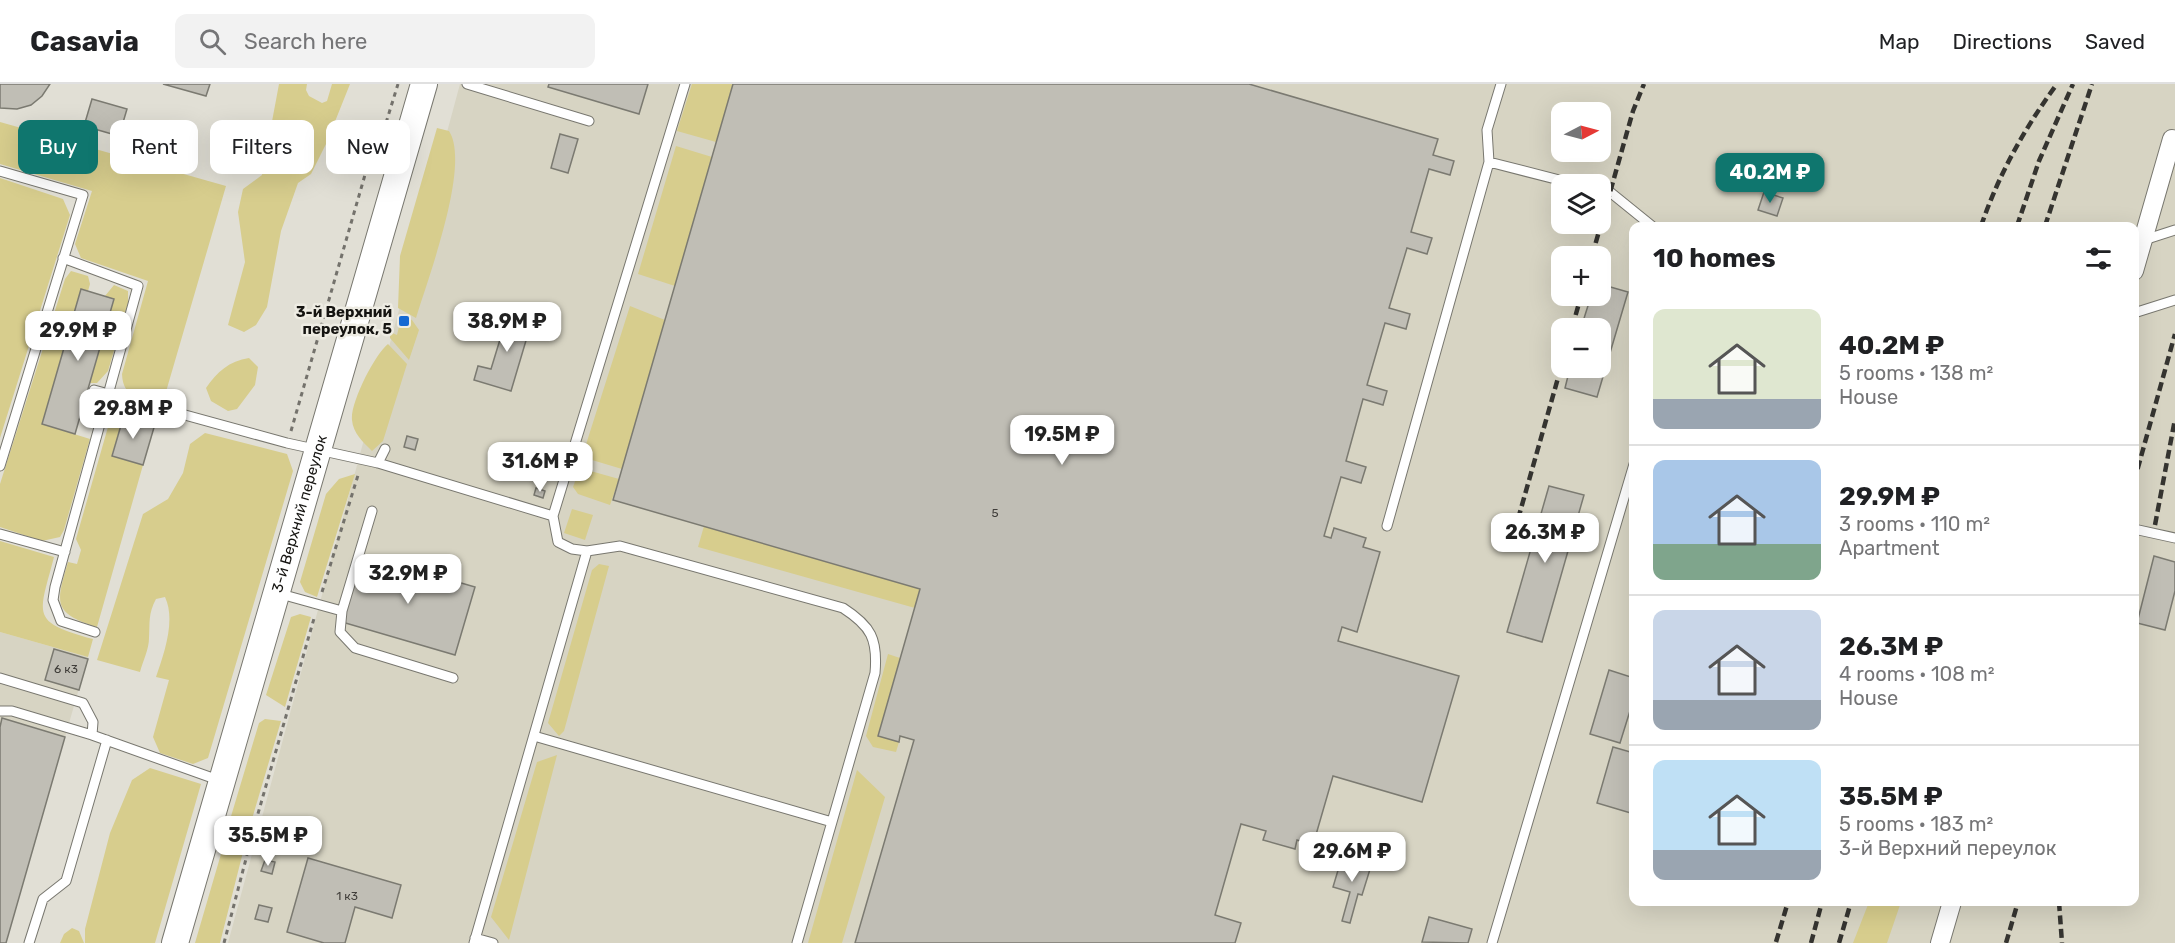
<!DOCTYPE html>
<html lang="en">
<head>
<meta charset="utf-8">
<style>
	:root { --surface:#fff; --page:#f2f2f2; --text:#202124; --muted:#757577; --line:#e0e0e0; --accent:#0f766e }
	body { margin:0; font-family:Rubik,sans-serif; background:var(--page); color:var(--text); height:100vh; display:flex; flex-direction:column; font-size:22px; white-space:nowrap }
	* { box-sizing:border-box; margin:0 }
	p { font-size:20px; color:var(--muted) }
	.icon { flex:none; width:33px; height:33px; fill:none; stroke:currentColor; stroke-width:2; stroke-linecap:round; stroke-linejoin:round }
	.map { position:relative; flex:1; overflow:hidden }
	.drawer { position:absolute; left:1629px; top:138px; width:510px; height:684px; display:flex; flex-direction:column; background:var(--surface); border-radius:12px; box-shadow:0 6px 24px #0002 }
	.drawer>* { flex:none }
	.top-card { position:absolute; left:18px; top:36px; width:570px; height:54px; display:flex; gap:12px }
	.needle { width:39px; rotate:84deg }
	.buttons { position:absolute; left:1551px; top:18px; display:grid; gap:12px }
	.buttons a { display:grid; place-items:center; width:60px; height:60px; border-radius:12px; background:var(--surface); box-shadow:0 6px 24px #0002; font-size:30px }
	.price { position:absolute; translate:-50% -51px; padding:0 14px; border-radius:12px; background:#fff; color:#222; font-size:20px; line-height:39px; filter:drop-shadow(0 2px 3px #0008) }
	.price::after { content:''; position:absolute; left:50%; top:36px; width:18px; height:14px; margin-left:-9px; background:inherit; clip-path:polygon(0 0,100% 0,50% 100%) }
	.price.active { background:var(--accent); color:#fff }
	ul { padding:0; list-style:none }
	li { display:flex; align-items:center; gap:18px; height:150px; padding:0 24px }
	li+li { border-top:2px solid var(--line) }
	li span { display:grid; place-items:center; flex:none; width:168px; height:120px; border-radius:12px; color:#555 }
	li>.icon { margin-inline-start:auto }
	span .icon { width:72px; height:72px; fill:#fffc; stroke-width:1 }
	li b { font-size:26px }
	h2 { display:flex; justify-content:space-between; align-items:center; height:72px; padding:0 24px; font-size:26px }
	.pill { padding:0 21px; border-radius:12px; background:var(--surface); box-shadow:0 6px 24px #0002; font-size:21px; line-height:54px }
	.pill.active { background:var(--accent); color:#fff }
	header { display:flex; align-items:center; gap:36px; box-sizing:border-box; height:84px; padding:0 30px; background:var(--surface); border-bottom:2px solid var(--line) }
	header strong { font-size:28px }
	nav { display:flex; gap:33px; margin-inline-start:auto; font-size:21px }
	.search { width:420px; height:54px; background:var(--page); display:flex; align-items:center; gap:15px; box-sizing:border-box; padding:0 21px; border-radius:12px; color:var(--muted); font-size:22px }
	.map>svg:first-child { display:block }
</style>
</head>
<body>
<header>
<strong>Casavia</strong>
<div class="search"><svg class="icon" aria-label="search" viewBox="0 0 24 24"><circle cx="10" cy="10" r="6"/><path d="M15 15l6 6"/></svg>Search here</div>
<nav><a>Map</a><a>Directions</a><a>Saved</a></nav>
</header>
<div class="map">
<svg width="2175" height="859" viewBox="0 0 2175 859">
	<rect width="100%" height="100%" fill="#e1dfd5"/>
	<path fill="#d7d4c3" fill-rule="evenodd" d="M460 0H2175V859H228ZM1562 28H1600V68H1562ZM1562 100H1600V140H1562ZM1634 142H2134V818H1634ZM1562 172H1600V212H1562ZM1562 244H1600V284H1562Z
		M0 548 88 573 6 859H0Z"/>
	<path fill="#d7cd8d" d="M279 0H307L306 6 309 12 322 19 327 17 332 0H350L326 60 311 90 298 99 281 147 267 223 256 241 244 248 228 241 245 178 238 128 243 105 262 91Z
		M692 0H733L716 58 677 47Z
		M0 38 226 102 163 318C142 313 123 316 122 290L148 197 81 174 75 160 92 107 0 80Z
		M437 44 449 47C471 81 428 194 416 234L398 224 400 172Z
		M676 62 712 73 675 202 638 190Z
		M0 94 63 115 70 131 0 354Z
		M71 187 88 192 90 200 88 207 81 205 42 340 90 355 64 446 60 453 42 457 0 443V400L65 195Z
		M114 201 128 207V219L108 287 97 299H89L114 215 105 212Z
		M630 222 665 236 622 385 582 373Z
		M402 231 412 236 419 246 409 276 390 254V248L397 251Z
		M388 260 407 280 383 357 372 367C363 358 353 349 352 336 350 319 375 270 388 260Z
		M249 274 258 283 255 301 237 325 228 327 211 317 206 304C217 288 229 277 249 274Z
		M115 330 124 331 112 371 143 381 97 543C52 529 56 519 68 478L77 480 81 466 76 455 110 336Z
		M205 349 287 370 293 387 208 674 193 680 160 669 153 653 169 596 156 593C164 570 176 536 165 513L156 515C148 530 150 538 149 554 149 565 143 577 140 588L97 576 143 430 168 415 183 389 190 360Z
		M580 384 619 395 610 421 578 410 573 403Z
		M355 390 317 513 305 508 300 498 326 410 339 395Z
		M572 425 593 431 585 456 564 449Z
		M704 442 920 505 915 524 698 463Z
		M0 457 54 473C39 531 29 538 93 555L88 573 0 548Z
		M599 480 609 482 564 647 559 652 548 639 592 486Z
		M300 530 311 533 285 623 266 611 291 533Z
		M888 570 900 574 899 658 896 668 873 663 866 652Z
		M265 635 281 637 247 752 236 747 229 739 259 639Z
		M557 671 509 856 491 833 537 678Z
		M150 684 201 700 155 859H85V845L110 749 132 696Z
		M857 686 885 713 842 859H808Z
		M232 765 243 768 220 859H195L221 770Z
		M1869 818H1901L1887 859H1853Z
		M72 844 79 847 84 859H60L64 850Z"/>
	<path fill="#c0beb5" stroke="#7b7a71" stroke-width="1.5" d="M0 0H50L42 12 31 21 17 25 0 24Z
		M163 0H210L206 12Z
		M549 0H648L639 30 548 3Z
		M733 0H1249L1438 55 1433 71 1454 77 1450 91 1429 85 1411 148 1432 154 1427 170 1407 164 1389 224 1410 230 1406 245 1385 239 1367 301 1387 307 1383 321 1363 315 1346 377 1366 383 1361 399 1341 393 1324 452 1331 454 1334 444 1366 454 1363 463 1380 468 1357 548 1342 543 1338 557 1459 592 1422 718 1333 692 1313 761 1297 756 1295 765 1263 756 1266 747 1241 740 1215 831 1241 839 1235 859H855L914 656 900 652 899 658 878 652 920 505 613 416Z
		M92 15 127 25 119 52 84 42Z
		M560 50 578 55 568 89 551 84Z
		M1764 108 1783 114 1777 132 1758 126Z
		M1600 200 1628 208 1597 313 1565 304 1570 284H1600V244H1581L1591 212H1600Z
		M81 205 114 215 75 350 42 340Z
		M509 226 533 233 511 307 474 296 478 282 491 285Z
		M124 331 155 340 143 381 112 372Z
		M407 352 418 355 415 366 404 363Z
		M1549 402 1584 411 1542 558 1507 548Z
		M536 404 545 407 543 414 534 411Z
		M362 470 475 503 455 571 342 538Z
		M2154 472 2175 478V507L2165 546 2137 539Z
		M54 565 88 575 79 606 45 596Z
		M1609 586 1634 594V614L1620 659 1590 650Z
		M2 634 65 653 6 859H0V643Z
		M1613 663 1634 669V730L1597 719Z
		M1342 773 1371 782 1362 811 1358 810 1350 839 1342 837 1350 808 1333 803Z
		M308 774 401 801 392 834 355 823 345 859H324L287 848Z
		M265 776 275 778 272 790 261 787Z
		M259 821 272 824 268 838 255 835Z
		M1429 833 1472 845 1468 859 1422 858Z"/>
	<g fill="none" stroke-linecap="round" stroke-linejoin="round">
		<defs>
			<path id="lane" d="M467 0 589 37
				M1489 78 1575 100
				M0 87 83 111 0 382
				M1600 106 1610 108 1652 142
				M2144 156 2175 146
				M63 174 138 202 55 503 53 516 61 537 95 548
				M2134 229 2175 216
				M94 306 287 359 378 379 553 432
				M378 379 385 365
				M1387 442 1489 78 1487 46 1501 0
				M2134 445 2175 454
				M0 450 65 468
				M587 467 620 462 843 524C871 542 878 555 875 589L797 859
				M277 509 342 527 372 427
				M342 527 340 548 355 564 453 594
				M0 594 83 619 93 638 92 651
				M0 627H12L92 651 221 697
				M534 652 832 738
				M209 748 262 763
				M475 854 493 859
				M29 859 43 815 66 797 107 656
				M474 859 587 467 572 465 558 458 553 432 685 0
				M1492 859 1634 380"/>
			<path id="street" d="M2134 187 2172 55
				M1940 859 1952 818"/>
			<g id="secondary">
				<path id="s1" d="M175 859 424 0"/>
			</g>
		</defs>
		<use href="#lane" stroke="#78776f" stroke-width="11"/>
		<use href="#street" stroke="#78776f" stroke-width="20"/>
		<use href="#secondary" stroke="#78776f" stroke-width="28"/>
		<path stroke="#74726c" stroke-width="3" stroke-dasharray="4.5 4.5" stroke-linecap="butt" d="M291 347 369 77 377 68 398 0
			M322 508 359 388
			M253 747 315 531
			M224 859 247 771"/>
		<use href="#lane" stroke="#fff" stroke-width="9"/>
		<use href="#street" stroke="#fff" stroke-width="18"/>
		<use href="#secondary" stroke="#fff" stroke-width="26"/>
		<path stroke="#353430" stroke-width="4.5" stroke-dasharray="9 4.5" stroke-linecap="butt" d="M1981 142C1999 90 2024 45 2057 0
			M2017 142 2039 77 2073 0
			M2045 142 2092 0
			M1592 172 1633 27 1644 0
			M1572 244 1581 212
			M2134 398 2175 250
			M1518 435 1562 280
			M2155 441 2175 335
			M2059 818 2062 859
			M1776 858 1788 818
			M1811 859 1822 818
			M1839 859 1851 818
			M2006 859 2018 818"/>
	</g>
	<rect fill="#1469d3" stroke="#eeece3" stroke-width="2" x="398" y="231" width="12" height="12" rx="3"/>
	<g text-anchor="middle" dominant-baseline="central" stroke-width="5" stroke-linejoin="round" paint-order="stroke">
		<g font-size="12" fill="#403e3a">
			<text x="995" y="429">5</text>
			<text x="66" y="585">6 к3</text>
			<text x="347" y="812">1 к3</text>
		</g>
		<g font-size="15" font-weight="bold" fill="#151411" stroke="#eeece3" text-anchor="end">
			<text x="392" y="228">3-й Верхний<tspan x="392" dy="17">переулок, 5</tspan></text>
		</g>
		<g font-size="15" fill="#151411" stroke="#eeece3">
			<text stroke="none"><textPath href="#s1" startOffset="447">3-й Верхний переулок</textPath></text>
		</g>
	</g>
</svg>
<div class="buttons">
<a><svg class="needle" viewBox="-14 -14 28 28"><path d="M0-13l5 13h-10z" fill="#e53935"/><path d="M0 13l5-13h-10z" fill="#757577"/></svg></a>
<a><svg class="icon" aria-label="layers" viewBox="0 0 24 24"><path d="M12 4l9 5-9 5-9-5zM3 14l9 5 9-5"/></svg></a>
<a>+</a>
<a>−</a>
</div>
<b class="price active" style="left:1770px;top:120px">40.2M ₽</b>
<b class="price" style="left:507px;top:269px">38.9M ₽</b>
<b class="price" style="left:78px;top:278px">29.9M ₽</b>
<b class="price" style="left:133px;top:356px">29.8M ₽</b>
<b class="price" style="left:1062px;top:382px">19.5M ₽</b>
<b class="price" style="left:540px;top:409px">31.6M ₽</b>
<b class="price" style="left:1545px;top:480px">26.3M ₽</b>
<b class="price" style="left:408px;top:521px">32.9M ₽</b>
<b class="price" style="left:268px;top:783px">35.5M ₽</b>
<b class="price" style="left:1352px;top:799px">29.6M ₽</b>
<div class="top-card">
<a class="pill active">Buy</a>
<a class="pill">Rent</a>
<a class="pill">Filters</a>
<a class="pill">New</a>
</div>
<section class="drawer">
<h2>10 homes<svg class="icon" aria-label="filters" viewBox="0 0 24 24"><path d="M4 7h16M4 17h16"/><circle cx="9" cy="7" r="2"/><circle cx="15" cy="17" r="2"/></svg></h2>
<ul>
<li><span style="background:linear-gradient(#dfe7d0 75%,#9aa5b1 0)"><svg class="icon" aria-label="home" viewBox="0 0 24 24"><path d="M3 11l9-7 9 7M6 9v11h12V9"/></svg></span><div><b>40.2M ₽</b><p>5 rooms · 138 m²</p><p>House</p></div></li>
<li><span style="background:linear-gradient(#a9c7e8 70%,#7fa58c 0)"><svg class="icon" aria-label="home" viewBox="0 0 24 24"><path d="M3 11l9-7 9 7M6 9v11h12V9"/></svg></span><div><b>29.9M ₽</b><p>3 rooms · 110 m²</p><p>Apartment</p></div></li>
<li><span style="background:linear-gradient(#c9d6e8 75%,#9aa5b1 0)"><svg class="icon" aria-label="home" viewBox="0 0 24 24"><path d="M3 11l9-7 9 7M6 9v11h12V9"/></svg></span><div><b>26.3M ₽</b><p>4 rooms · 108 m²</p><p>House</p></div></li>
<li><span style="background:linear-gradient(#bfe0f5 75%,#9aa5b1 0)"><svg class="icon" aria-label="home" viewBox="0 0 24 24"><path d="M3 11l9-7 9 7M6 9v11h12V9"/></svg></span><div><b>35.5M ₽</b><p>5 rooms · 183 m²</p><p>3-й Верхний переулок</p></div></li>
</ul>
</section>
</div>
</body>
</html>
